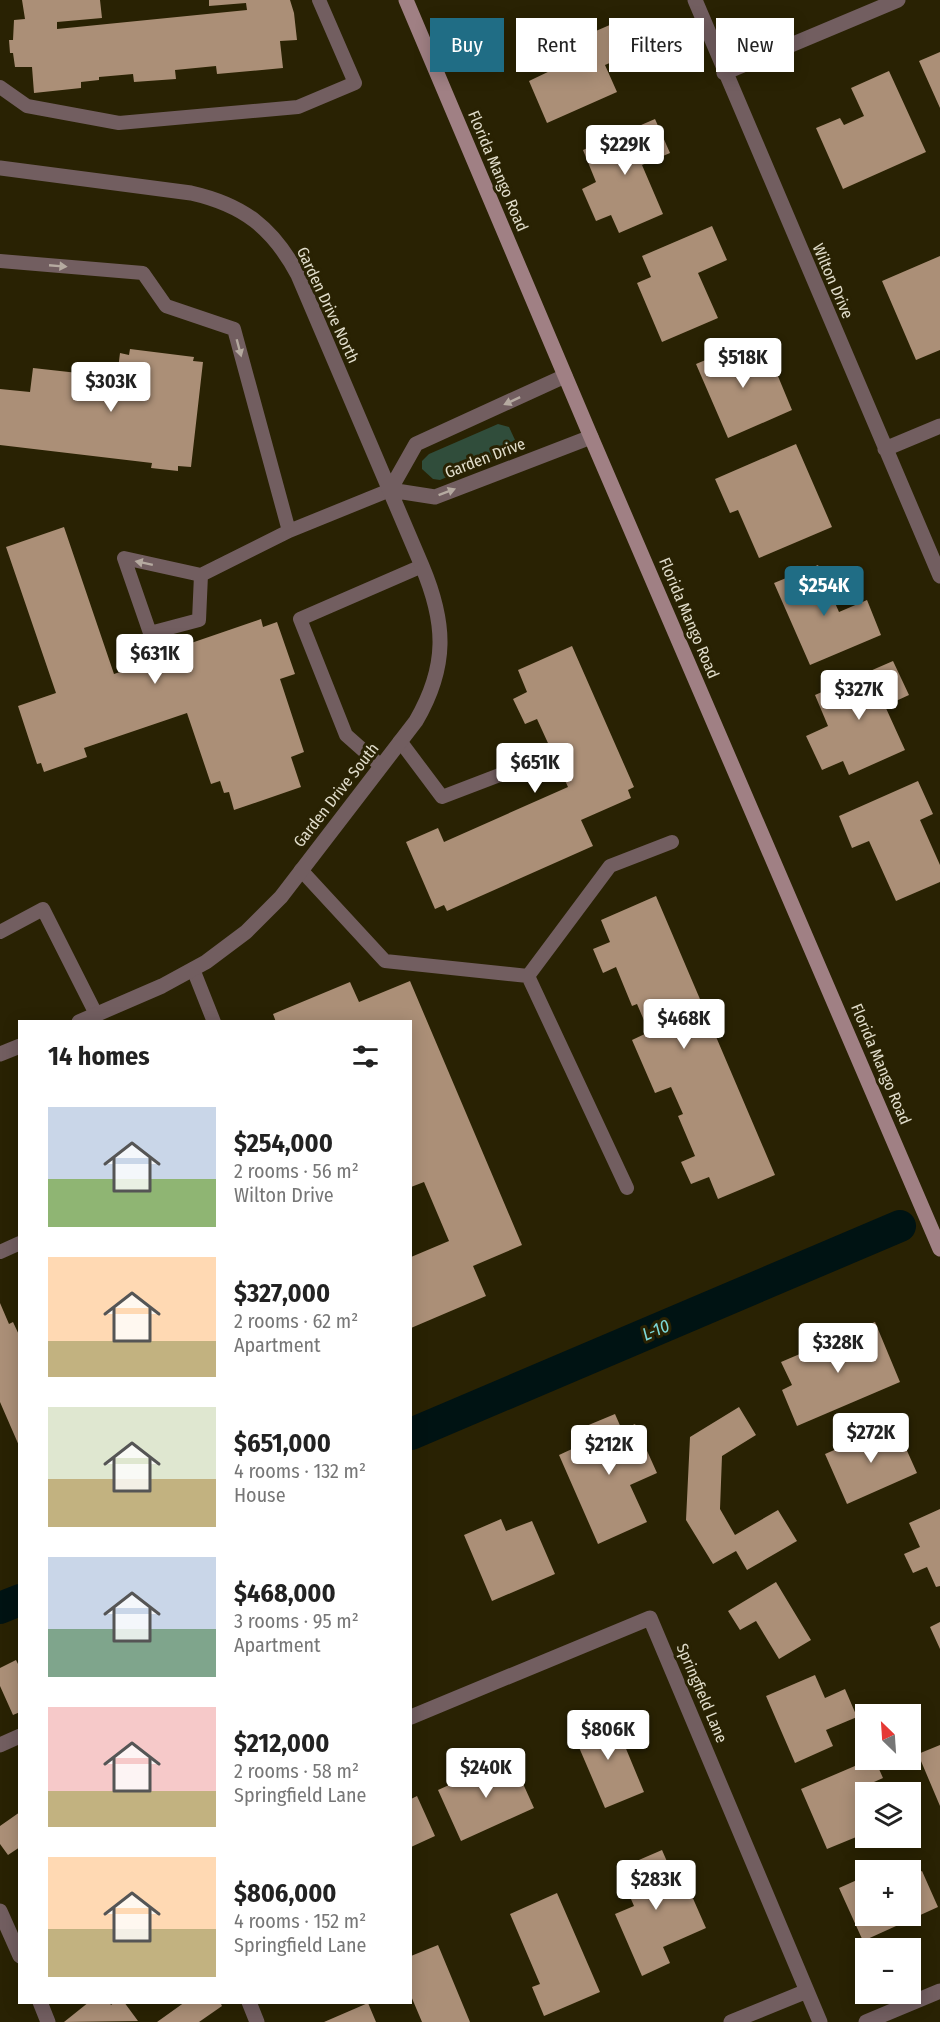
<!DOCTYPE html>
<html lang="en">
<head>
<meta charset="utf-8">
<style>
	:root { --surface:#fff; --page:#f2f2f2; --text:#222; --muted:#767676; --accent:#206d85 }
	body { margin:0; font-family:"Fira Sans Condensed",sans-serif; background:var(--page); color:var(--text); height:100vh; display:flex; flex-direction:column; font-size:22px; white-space:nowrap }
	* { box-sizing:border-box; margin:0 }
	p { font-size:20px; color:var(--muted) }
	.icon { flex:none; width:33px; height:33px; fill:none; stroke:currentColor; stroke-width:2; stroke-linecap:round; stroke-linejoin:round }
	.map { position:relative; flex:1; overflow:hidden }
	.panel { position:absolute; left:18px; top:1020px; width:394px; height:984px; display:flex; flex-direction:column; background:var(--surface); border-radius:0px; box-shadow:0 3px 15px #0003 }
	.panel>* { flex:none }
	.top-card { position:absolute; left:430px; top:18px; width:418px; height:54px; display:flex; gap:12px }
	.needle { width:39px; rotate:335deg }
	.buttons { position:absolute; left:855px; top:1704px; display:grid; gap:12px }
	.buttons a { display:grid; place-items:center; width:66px; height:66px; border-radius:0px; background:var(--surface); box-shadow:0 3px 15px #0003; font-size:30px }
	.price { position:absolute; translate:-50% -51px; padding:0 14px; border-radius:6px; background:#fff; color:#222; font-size:20px; line-height:39px; filter:drop-shadow(0 2px 3px #0008) }
	.price::after { content:''; position:absolute; left:50%; top:36px; width:18px; height:14px; margin-left:-9px; background:inherit; clip-path:polygon(0 0,100% 0,50% 100%) }
	.price.active { background:var(--accent); color:#fff }
	ul { padding:0; list-style:none }
	li { display:flex; align-items:center; gap:18px; height:150px; padding:0 30px }
	li span { display:grid; place-items:center; flex:none; width:168px; height:120px; border-radius:0px; color:#555 }
	li>.icon { margin-inline-start:auto }
	span .icon { width:72px; height:72px; fill:#fffc; stroke-width:1 }
	li b { font-size:26px }
	h2 { display:flex; justify-content:space-between; align-items:center; height:72px; padding:0 30px; font-size:26px }
	.pill { padding:0 21px; border-radius:0px; background:var(--surface); box-shadow:0 3px 15px #0003; font-size:21px; line-height:54px }
	.pill.active { background:var(--accent); color:#fff }
	.map>svg:first-child { display:block }
</style>
</head>
<body>
<div class="map">
<svg width="940" height="2022" viewBox="0 0 940 2022">
	<rect width="100%" height="100%" fill="#292203"/>
	<path fill="#304d3b" d="M498 424 509 427 515 440 511 450 440 480 433 479 422 469V461L429 454Z"/>
	<g fill="none" stroke-linecap="round" stroke-linejoin="round">
		<path stroke="#001313" stroke-width="32" d="M411 1434 900 1226
			M0 1608 20 1600"/>
	</g>
	<path fill="#ab8f77" d="M22 0H100L102 18 57 22V29L247 10 246 3 209 6V0H290L294 13 297 40 280 41 283 68 217 74 216 66 175 70 176 79 134 82 133 74 99 77V80L81 82V88L34 93 32 67H15L13 53H10L9 40H13L14 20 25 19Z
		M619 21 633 53 605 65 617 92 547 123 529 81 552 70 545 53Z
		M940 52V108L919 61Z
		M889 71 926 152 843 189 816 128 840 118 844 125 864 116 851 88Z
		M655 119 670 153 642 165 663 214 619 233 611 215 596 221 582 189 596 182 583 150Z
		M712 226 727 260 698 273 718 318 662 342 637 283 651 277 642 256Z
		M940 256V350L916 360 882 281Z
		M751 341 766 373 775 369 792 410 728 438 696 364Z
		M130 349 194 357 193 361 203 362 191 467 178 466V471L151 468 152 463 0 445V389L30 392 33 368 78 373 75 398 114 402 120 353 129 355Z
		M796 444 832 527 759 558 738 510 730 513 715 479Z
		M64 527 114 674 167 656 165 652 261 619 263 627 277 622 295 674 280 679 304 752 291 757 301 787 234 810 229 792 224 793 220 781 211 784 187 713 84 748 87 757 44 772 41 763 37 764 18 706 56 693 6 547Z
		M818 565 839 612 867 600 881 635 810 665 774 583Z
		M572 646 634 787 628 790 631 798 581 820 593 846 447 911 444 905 435 909 406 842 438 828 444 842 568 787 537 719 525 724 513 699 527 692 518 670Z
		M893 661 909 695 885 706 905 750 849 775 843 761 822 770 806 736 828 726 815 695Z
		M918 781 933 814 920 820 940 865V882L896 901 869 841 852 848 839 816Z
		M656 896 775 1175 718 1199 709 1177 691 1184 681 1162 695 1156 678 1116 683 1114 671 1087 655 1093 632 1040 649 1032 637 1004 632 1006 616 967 603 973 593 949 610 942 601 920Z
		M410 981 522 1245 473 1266 486 1296 411 1328V1257L449 1241 424 1182 411 1187V1022H276L273 1014 350 982 359 1002Z
		M0 1303 9 1324 13 1322 20 1337V1448L0 1402Z
		M875 1322 900 1382 797 1426 782 1390 792 1385 781 1362Z
		M739 1407 756 1435 722 1456 720 1509 735 1535 778 1510 797 1541 747 1570 736 1551 713 1564 686 1520 690 1437Z
		M615 1414 622 1430 635 1424 657 1473 630 1485 647 1522 598 1544 559 1455 585 1443 579 1429Z
		M895 1424 917 1473 847 1504 825 1454Z
		M940 1509V1586L936 1587 927 1567 913 1573 904 1554 920 1547 909 1523Z
		M501 1519 506 1531 532 1521 555 1574 492 1601 464 1535Z
		M776 1582 811 1640 779 1659 756 1621 740 1630 728 1611Z
		M940 1622V1649L930 1627Z
		M16 1660 20 1668V1712L13 1715 0 1686V1668Z
		M815 1675 825 1698 845 1689 857 1717 826 1730 833 1746 795 1763 766 1696Z
		M612 1715 644 1792 605 1808 572 1731Z
		M940 1745V1806L918 1754Z
		M511 1757 534 1808 461 1841 438 1790Z
		M869 1760H875L883 1778 865 1786 868 1792H866V1833L827 1849 801 1789Z
		M417 1796 435 1836 411 1847V1799Z
		M20 1812V1847L8 1855 0 1844V1826Z
		M662 1850 672 1873 680 1869 706 1928 663 1947 670 1963 642 1976 615 1914 634 1906 618 1869Z
		M922 1871 938 1907 863 1941 839 1888 866 1876V1916H910V1876Z
		M557 1893 600 1992 544 2016 532 1987 540 1984 510 1914Z
		M438 1945 470 2022H422L411 1996V1956Z
		M89 2002H109L111 2005 115 2002H124L138 2021 64 2022Z
		M185 2002H220L222 2006 199 2022H157Z
		M368 2003 376 2022H324Z"/>
	<g fill="none" stroke-linecap="round" stroke-linejoin="round">
		<path stroke="#725e60" stroke-width="14" d="M0 87 27 106 119 123 298 107 355 83 319 0
			M0 261 143 273 166 306 234 329 289 531
			M201 575 199 620 150 633 124 558 201 575 289 531 390 490
			M400 741 442 797 526 765
			M381 766 346 735 300 619 422 566
			M301 870 385 961 528 976 627 1188
			M0 932 43 909 96 1014
			M193 969 214 1022
			M528 976 610 866 672 842
			M0 1252 20 1243"/>
		<path stroke="#725e60" stroke-width="15" d="M695 0 940 576
			M724 73 898 0
			M0 168 191 193C244 205 273 228 298 275L422 566C446 623 448 666 416 721L281 897 246 932 206 962 162 986 79 1022
			M885 449 940 426
			M390 490 416 444 565 376
			M390 490 435 497 591 437
			M0 1054 20 1046
			M411 1717 650 1618 820 2022
			M0 1745 20 1736
			M0 1911 20 1956
			M40 2002 48 2022
			M249 2002 257 2022
			M731 2022 807 1991
			M866 2022 940 1991"/>
		<path stroke="#a08084" stroke-width="15" d="M406 0 591 437 940 1249"/>
	</g>
	<defs><path id="oneway-solid" d="M-6-.8H1V-3.2L6.5 0L1 3.2V.8H-6Z" transform="scale(1.5)"/></defs>
	<g fill="#b5aaa0">
		<use href="#oneway-solid" transform="translate(58 266) rotate(5)"/>
		<use href="#oneway-solid" transform="translate(239 348) rotate(75)"/>
		<use href="#oneway-solid" transform="translate(512 401) rotate(155)"/>
		<use href="#oneway-solid" transform="translate(447 492) rotate(-21)"/>
		<use href="#oneway-solid" transform="translate(144 563) rotate(-168)"/>
	</g>
	<g text-anchor="middle" dominant-baseline="central" stroke-width="6" stroke-linejoin="round" paint-order="stroke">
		<g font-size="16" fill="#e1ddcb" stroke="#292203">
			<text transform="translate(498 171) rotate(67)">Florida Mango Road</text>
			<text transform="translate(833 281) rotate(67)">Wilton Drive</text>
			<text transform="translate(328 305) rotate(65)">Garden Drive North</text>
			<text transform="translate(485 458) rotate(-21)">Garden Drive</text>
			<text transform="translate(689 618) rotate(67)">Florida Mango Road</text>
			<text transform="translate(336 795) rotate(-52)">Garden Drive South</text>
			<text transform="translate(881 1064) rotate(67)">Florida Mango Road</text>
			<text transform="translate(702 1693) rotate(67)">Springfield Lane</text>
		</g>
		<g font-size="18" font-style="italic" fill="#7dd9d9" stroke="#292203">
			<text transform="translate(656 1330) rotate(-23)">L-10</text>
		</g>
	</g>
</svg>
<div class="buttons">
<a><svg class="needle" viewBox="-14 -14 28 28"><path d="M0-13l5 13h-10z" fill="#e53935"/><path d="M0 13l5-13h-10z" fill="#767676"/></svg></a>
<a><svg class="icon" aria-label="layers" viewBox="0 0 24 24"><path d="M12 4l9 5-9 5-9-5zM3 14l9 5 9-5"/></svg></a>
<a>+</a>
<a>−</a>
</div>
<b class="price" style="left:625px;top:176px">$229K</b>
<b class="price" style="left:743px;top:389px">$518K</b>
<b class="price" style="left:111px;top:413px">$303K</b>
<b class="price active" style="left:824px;top:617px">$254K</b>
<b class="price" style="left:155px;top:685px">$631K</b>
<b class="price" style="left:859px;top:721px">$327K</b>
<b class="price" style="left:535px;top:794px">$651K</b>
<b class="price" style="left:684px;top:1050px">$468K</b>
<b class="price" style="left:838px;top:1374px">$328K</b>
<b class="price" style="left:871px;top:1464px">$272K</b>
<b class="price" style="left:609px;top:1476px">$212K</b>
<b class="price" style="left:608px;top:1761px">$806K</b>
<b class="price" style="left:486px;top:1799px">$240K</b>
<b class="price" style="left:656px;top:1911px">$283K</b>
<div class="top-card">
<a class="pill active">Buy</a>
<a class="pill">Rent</a>
<a class="pill">Filters</a>
<a class="pill">New</a>
</div>
<section class="panel">
<h2>14 homes<svg class="icon" aria-label="filters" viewBox="0 0 24 24"><path d="M4 7h16M4 17h16"/><circle cx="9" cy="7" r="2"/><circle cx="15" cy="17" r="2"/></svg></h2>
<ul>
<li><span style="background:linear-gradient(#c9d6e8 60%,#8fb573 0)"><svg class="icon" aria-label="home" viewBox="0 0 24 24"><path d="M3 11l9-7 9 7M6 9v11h12V9"/></svg></span><div><b>$254,000</b><p>2 rooms · 56 m²</p><p>Wilton Drive</p></div></li>
<li><span style="background:linear-gradient(#ffd9b3 70%,#c2b280 0)"><svg class="icon" aria-label="home" viewBox="0 0 24 24"><path d="M3 11l9-7 9 7M6 9v11h12V9"/></svg></span><div><b>$327,000</b><p>2 rooms · 62 m²</p><p>Apartment</p></div></li>
<li><span style="background:linear-gradient(#dfe7d0 60%,#c2b280 0)"><svg class="icon" aria-label="home" viewBox="0 0 24 24"><path d="M3 11l9-7 9 7M6 9v11h12V9"/></svg></span><div><b>$651,000</b><p>4 rooms · 132 m²</p><p>House</p></div></li>
<li><span style="background:linear-gradient(#c9d6e8 60%,#7fa58c 0)"><svg class="icon" aria-label="home" viewBox="0 0 24 24"><path d="M3 11l9-7 9 7M6 9v11h12V9"/></svg></span><div><b>$468,000</b><p>3 rooms · 95 m²</p><p>Apartment</p></div></li>
<li><span style="background:linear-gradient(#f6c9c9 70%,#c2b280 0)"><svg class="icon" aria-label="home" viewBox="0 0 24 24"><path d="M3 11l9-7 9 7M6 9v11h12V9"/></svg></span><div><b>$212,000</b><p>2 rooms · 58 m²</p><p>Springfield Lane</p></div></li>
<li><span style="background:linear-gradient(#ffd9b3 60%,#c2b280 0)"><svg class="icon" aria-label="home" viewBox="0 0 24 24"><path d="M3 11l9-7 9 7M6 9v11h12V9"/></svg></span><div><b>$806,000</b><p>4 rooms · 152 m²</p><p>Springfield Lane</p></div></li>
</ul>
</section>
</div>
</body>
</html>
